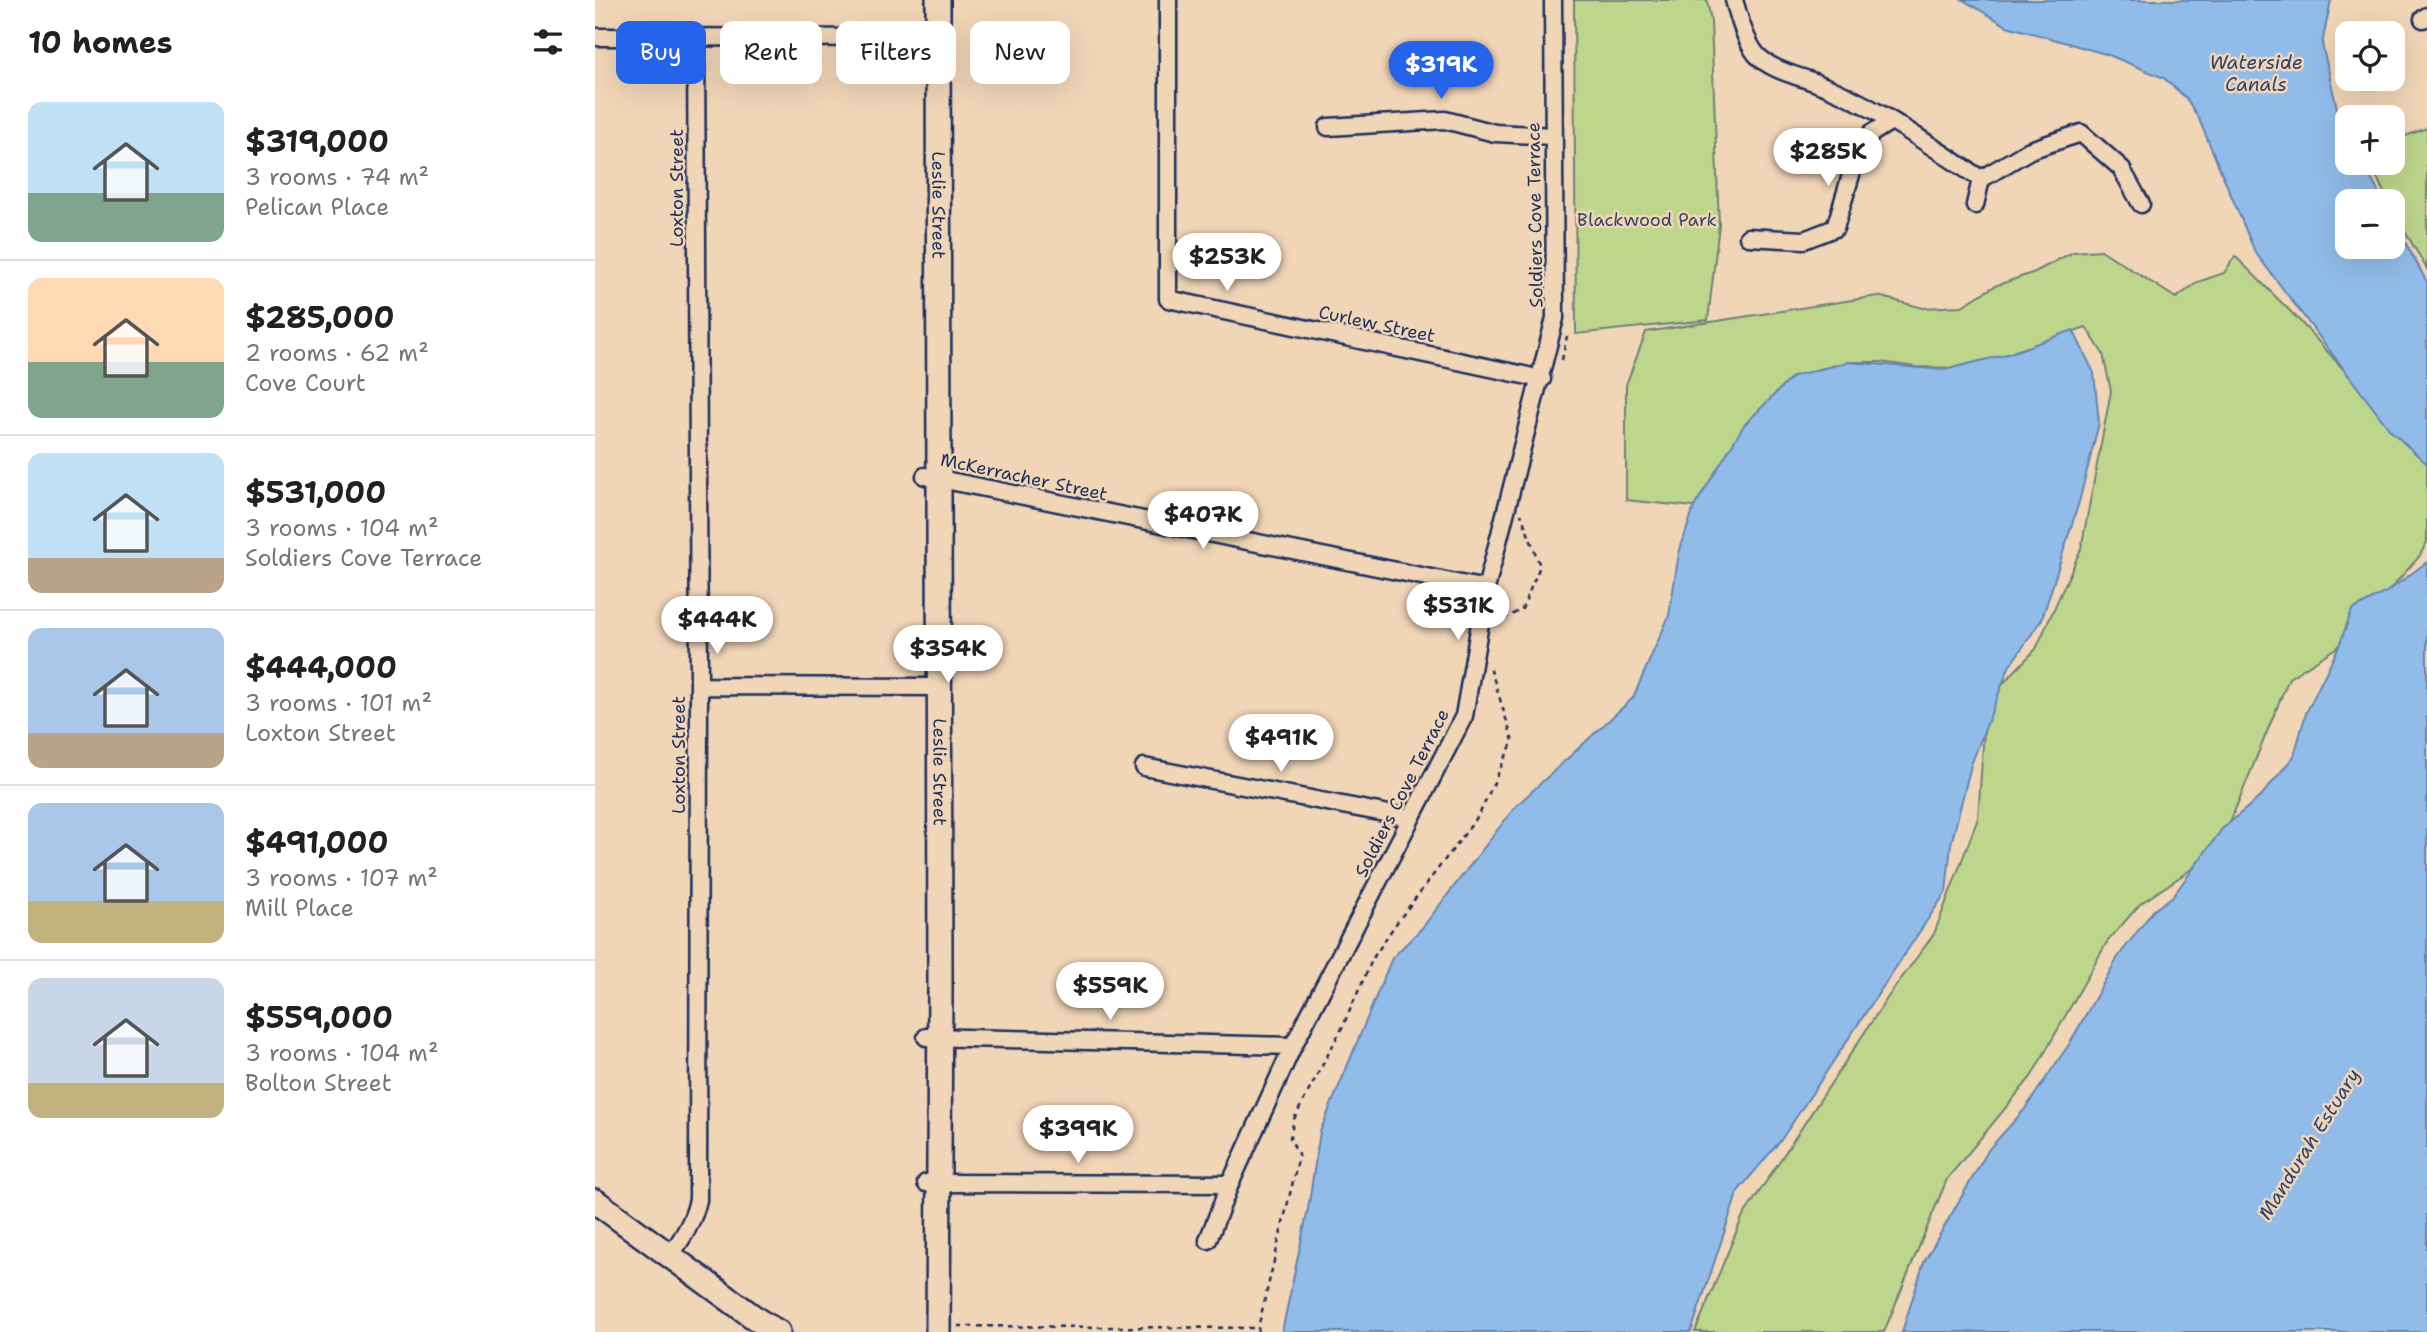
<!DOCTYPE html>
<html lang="en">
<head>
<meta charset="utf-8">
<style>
	:root { --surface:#fff; --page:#f2f2f2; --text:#202124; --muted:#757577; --line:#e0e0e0; --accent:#2563eb }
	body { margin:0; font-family:"Shantell Sans",sans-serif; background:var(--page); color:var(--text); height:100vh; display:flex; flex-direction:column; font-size:26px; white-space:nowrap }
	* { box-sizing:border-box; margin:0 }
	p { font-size:23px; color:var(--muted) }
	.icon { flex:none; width:38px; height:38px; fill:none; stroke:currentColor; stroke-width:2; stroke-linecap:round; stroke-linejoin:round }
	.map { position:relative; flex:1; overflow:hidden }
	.side { display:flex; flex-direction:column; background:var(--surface); width:595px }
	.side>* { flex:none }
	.guide { position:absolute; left:21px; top:21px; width:665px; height:63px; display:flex; gap:14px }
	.buttons { position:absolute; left:1740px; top:21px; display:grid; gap:14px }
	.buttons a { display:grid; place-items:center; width:70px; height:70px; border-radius:14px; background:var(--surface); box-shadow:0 7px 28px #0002; font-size:35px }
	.price { position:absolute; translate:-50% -60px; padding:0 16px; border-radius:24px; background:#fff; color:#222; font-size:23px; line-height:46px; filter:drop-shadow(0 2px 4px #0008) }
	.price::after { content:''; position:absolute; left:50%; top:42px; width:21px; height:16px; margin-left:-10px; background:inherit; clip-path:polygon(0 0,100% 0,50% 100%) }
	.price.selected { background:var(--accent); color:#fff }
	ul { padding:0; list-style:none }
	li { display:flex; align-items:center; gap:21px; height:175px; padding:0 28px }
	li+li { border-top:2px solid var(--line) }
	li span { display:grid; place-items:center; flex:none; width:196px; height:140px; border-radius:14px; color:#555 }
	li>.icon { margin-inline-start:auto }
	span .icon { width:84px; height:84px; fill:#fffc; stroke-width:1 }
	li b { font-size:30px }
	h2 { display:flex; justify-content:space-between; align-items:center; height:84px; padding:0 28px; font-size:30px }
	.pill { padding:0 24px; border-radius:14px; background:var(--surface); box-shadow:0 7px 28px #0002; font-size:24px; line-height:63px }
	.pill.selected { background:var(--accent); color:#fff }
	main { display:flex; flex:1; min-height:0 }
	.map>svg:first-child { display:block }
</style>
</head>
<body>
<main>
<section class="side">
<h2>10 homes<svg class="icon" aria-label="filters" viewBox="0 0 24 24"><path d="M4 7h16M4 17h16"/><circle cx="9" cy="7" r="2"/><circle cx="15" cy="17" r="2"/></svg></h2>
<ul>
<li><span style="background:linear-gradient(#bfe0f5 65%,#7fa58c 0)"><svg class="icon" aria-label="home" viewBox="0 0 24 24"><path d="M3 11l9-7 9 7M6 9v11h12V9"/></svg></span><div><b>$319,000</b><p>3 rooms · 74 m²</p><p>Pelican Place</p></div></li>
<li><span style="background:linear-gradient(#ffd9b3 60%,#7fa58c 0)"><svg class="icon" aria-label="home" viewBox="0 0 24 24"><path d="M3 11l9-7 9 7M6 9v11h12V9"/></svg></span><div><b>$285,000</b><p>2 rooms · 62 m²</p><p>Cove Court</p></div></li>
<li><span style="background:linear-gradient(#bfe0f5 75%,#b9a48a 0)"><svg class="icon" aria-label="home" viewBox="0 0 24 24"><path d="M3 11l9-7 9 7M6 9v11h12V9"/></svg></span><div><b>$531,000</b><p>3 rooms · 104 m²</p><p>Soldiers Cove Terrace</p></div></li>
<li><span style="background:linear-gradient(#a9c7e8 75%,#b9a48a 0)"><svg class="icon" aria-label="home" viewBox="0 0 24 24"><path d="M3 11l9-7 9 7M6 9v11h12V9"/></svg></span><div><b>$444,000</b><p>3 rooms · 101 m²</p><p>Loxton Street</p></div></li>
<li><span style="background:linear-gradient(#a9c7e8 70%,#c2b280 0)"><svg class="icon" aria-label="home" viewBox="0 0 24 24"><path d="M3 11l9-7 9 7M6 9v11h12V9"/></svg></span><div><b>$491,000</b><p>3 rooms · 107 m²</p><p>Mill Place</p></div></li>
<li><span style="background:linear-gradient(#c9d6e8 75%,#c2b280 0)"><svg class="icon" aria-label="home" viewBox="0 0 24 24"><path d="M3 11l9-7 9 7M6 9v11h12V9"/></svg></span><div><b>$559,000</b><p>3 rooms · 104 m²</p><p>Bolton Street</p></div></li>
</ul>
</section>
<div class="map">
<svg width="1832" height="1332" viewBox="0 0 1832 1332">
	<rect width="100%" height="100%" fill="#f1d5b7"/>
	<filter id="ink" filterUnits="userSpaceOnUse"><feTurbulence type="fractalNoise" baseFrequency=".0143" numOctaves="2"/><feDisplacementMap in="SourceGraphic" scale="14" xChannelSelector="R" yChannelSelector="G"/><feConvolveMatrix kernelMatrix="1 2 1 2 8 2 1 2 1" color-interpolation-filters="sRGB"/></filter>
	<g filter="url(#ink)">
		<path fill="#bed68c" stroke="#6c8275" stroke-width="2" d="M979 0H1112L1116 21 1124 224 1113 320 981 334Z
			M1832 128V269L1797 209V201H1793L1775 163H1797V141Z
			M1506 250 1581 298 1603 282 1629 273 1640 256 1703 319 1832 462V542L1824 557 1744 646 1694 678 1635 822 1598 868 1545 904 1512 942 1436 1077 1352 1179 1289 1332H1100L1147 1218 1295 994 1339 934 1383 818 1391 701 1441 649 1486 549 1516 391 1508 354 1491 327 1371 368 1321 367 1285 362H1254L1217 371 1140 441 1099 507 1031 500V385L1051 332 1283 296 1328 308 1367 306 1400 286 1440 272 1478 252Z"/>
		<path fill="#91bce9" stroke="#6284b1" stroke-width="2" d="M1368 0H1736L1727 44 1745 121 1752 133V163H1768L1788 201H1752V247H1797V218L1832 282V464L1795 430 1660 252 1604 119 1591 98 1569 78 1514 55 1412 26Z
			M1478 330 1499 373 1504 423 1484 502 1447 619 1414 667 1376 765 1356 844 1351 892 1186 1140 1143 1191 1096 1332H687L713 1209 725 1132 797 958 827 928 921 806 1038 698 1074 616 1084 553 1099 507 1149 425 1198 376 1254 362 1349 370 1413 354Z
			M1832 562V1332H1307L1329 1262 1394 1149 1430 1109 1475 1043 1523 957 1558 911 1578 896 1627 829 1666 796 1699 756 1711 713 1744 646 1757 610 1793 591Z"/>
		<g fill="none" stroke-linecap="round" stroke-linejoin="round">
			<defs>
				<path id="street" d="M573 0V299L947 379
					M1139 0C1144 17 1150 40 1161 54 1175 70 1200 75 1219 82 1279 104 1332 144 1386 179L1435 150 1486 133 1526 168 1546 204
					M1828 19 1832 16
					M0 37 343 38
					M733 127 850 120 900 133 957 136
					M1380 205 1386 179
					M1153 237 1209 240 1240 228 1262 155 1277 133 1296 121
					M330 476 891 589
					M104 686 344 687
					M549 767 815 818
					M331 1037 698 1046
					M331 1183 635 1184
					M613 1240 635 1184 698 1046 869 716 891 589 960 318 958 0
					M75 1256C88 1237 98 1222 103 1200L104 686 101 37"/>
				<g id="secondary">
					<path id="s1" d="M343 0 345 988 343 1332"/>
					<path d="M0 1201 164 1321 183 1332"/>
				</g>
			</defs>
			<use href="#street" stroke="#1b2f5e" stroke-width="21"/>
			<use href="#secondary" stroke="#1b2f5e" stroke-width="28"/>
			<path stroke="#1b2f5e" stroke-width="2.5" stroke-dasharray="5 5" stroke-linecap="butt" d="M73 54 87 65
				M313 54 324 76
				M967 360 972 336
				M900 624 927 609 945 566 926 514
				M363 1326 663 1328
				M664 1332 663 1328 704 1156 695 1138 699 1119 747 1028 778 958 800 925 884 815 918 741 895 667"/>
			<use href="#street" stroke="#f1d5b7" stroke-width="16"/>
			<use href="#secondary" stroke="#f1d5b7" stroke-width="23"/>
		</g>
	</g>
	<g text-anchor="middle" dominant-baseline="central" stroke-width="5" stroke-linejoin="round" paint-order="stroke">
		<g font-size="18" fill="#1b2f5e" stroke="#f1d5b7">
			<text transform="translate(82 188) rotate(-90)">Loxton Street</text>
			<text stroke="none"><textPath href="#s1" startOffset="205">Leslie Street</textPath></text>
			<text transform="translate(940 215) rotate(-91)">Soldiers Cove Terrace</text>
			<text transform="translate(782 324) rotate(12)">Curlew Street</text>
			<text transform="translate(429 477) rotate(12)">McKerracher Street</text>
			<text transform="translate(84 755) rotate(-90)">Loxton Street</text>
			<text stroke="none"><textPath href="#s1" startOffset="772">Leslie Street</textPath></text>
			<text transform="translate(807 793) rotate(-63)">Soldiers Cove Terrace</text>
		</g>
		<g font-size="18" fill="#334865" stroke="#f1d5b7">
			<text x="1052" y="220">Blackwood Park</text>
		</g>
		<g font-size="19" font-style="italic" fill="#2d4473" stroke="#f1d5b7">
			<text x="1661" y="62">Waterside<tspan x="1661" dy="22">Canals</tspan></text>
			<text transform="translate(1714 1144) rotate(-58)">Mandurah Estuary</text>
		</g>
	</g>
</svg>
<div class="buttons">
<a><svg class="icon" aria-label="locate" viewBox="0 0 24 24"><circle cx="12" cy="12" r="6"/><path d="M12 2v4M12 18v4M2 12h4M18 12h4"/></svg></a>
<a>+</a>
<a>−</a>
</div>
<b class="price selected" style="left:846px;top:101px">$319K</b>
<b class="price" style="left:1233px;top:188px">$285K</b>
<b class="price" style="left:632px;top:293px">$253K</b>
<b class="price" style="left:608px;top:551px">$407K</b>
<b class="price" style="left:863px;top:642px">$531K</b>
<b class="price" style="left:122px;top:656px">$444K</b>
<b class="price" style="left:353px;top:685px">$354K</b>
<b class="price" style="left:686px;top:774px">$491K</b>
<b class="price" style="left:515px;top:1022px">$559K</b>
<b class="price" style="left:483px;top:1165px">$399K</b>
<div class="guide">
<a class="pill selected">Buy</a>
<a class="pill">Rent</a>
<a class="pill">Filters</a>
<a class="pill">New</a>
</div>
</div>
</main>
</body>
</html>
